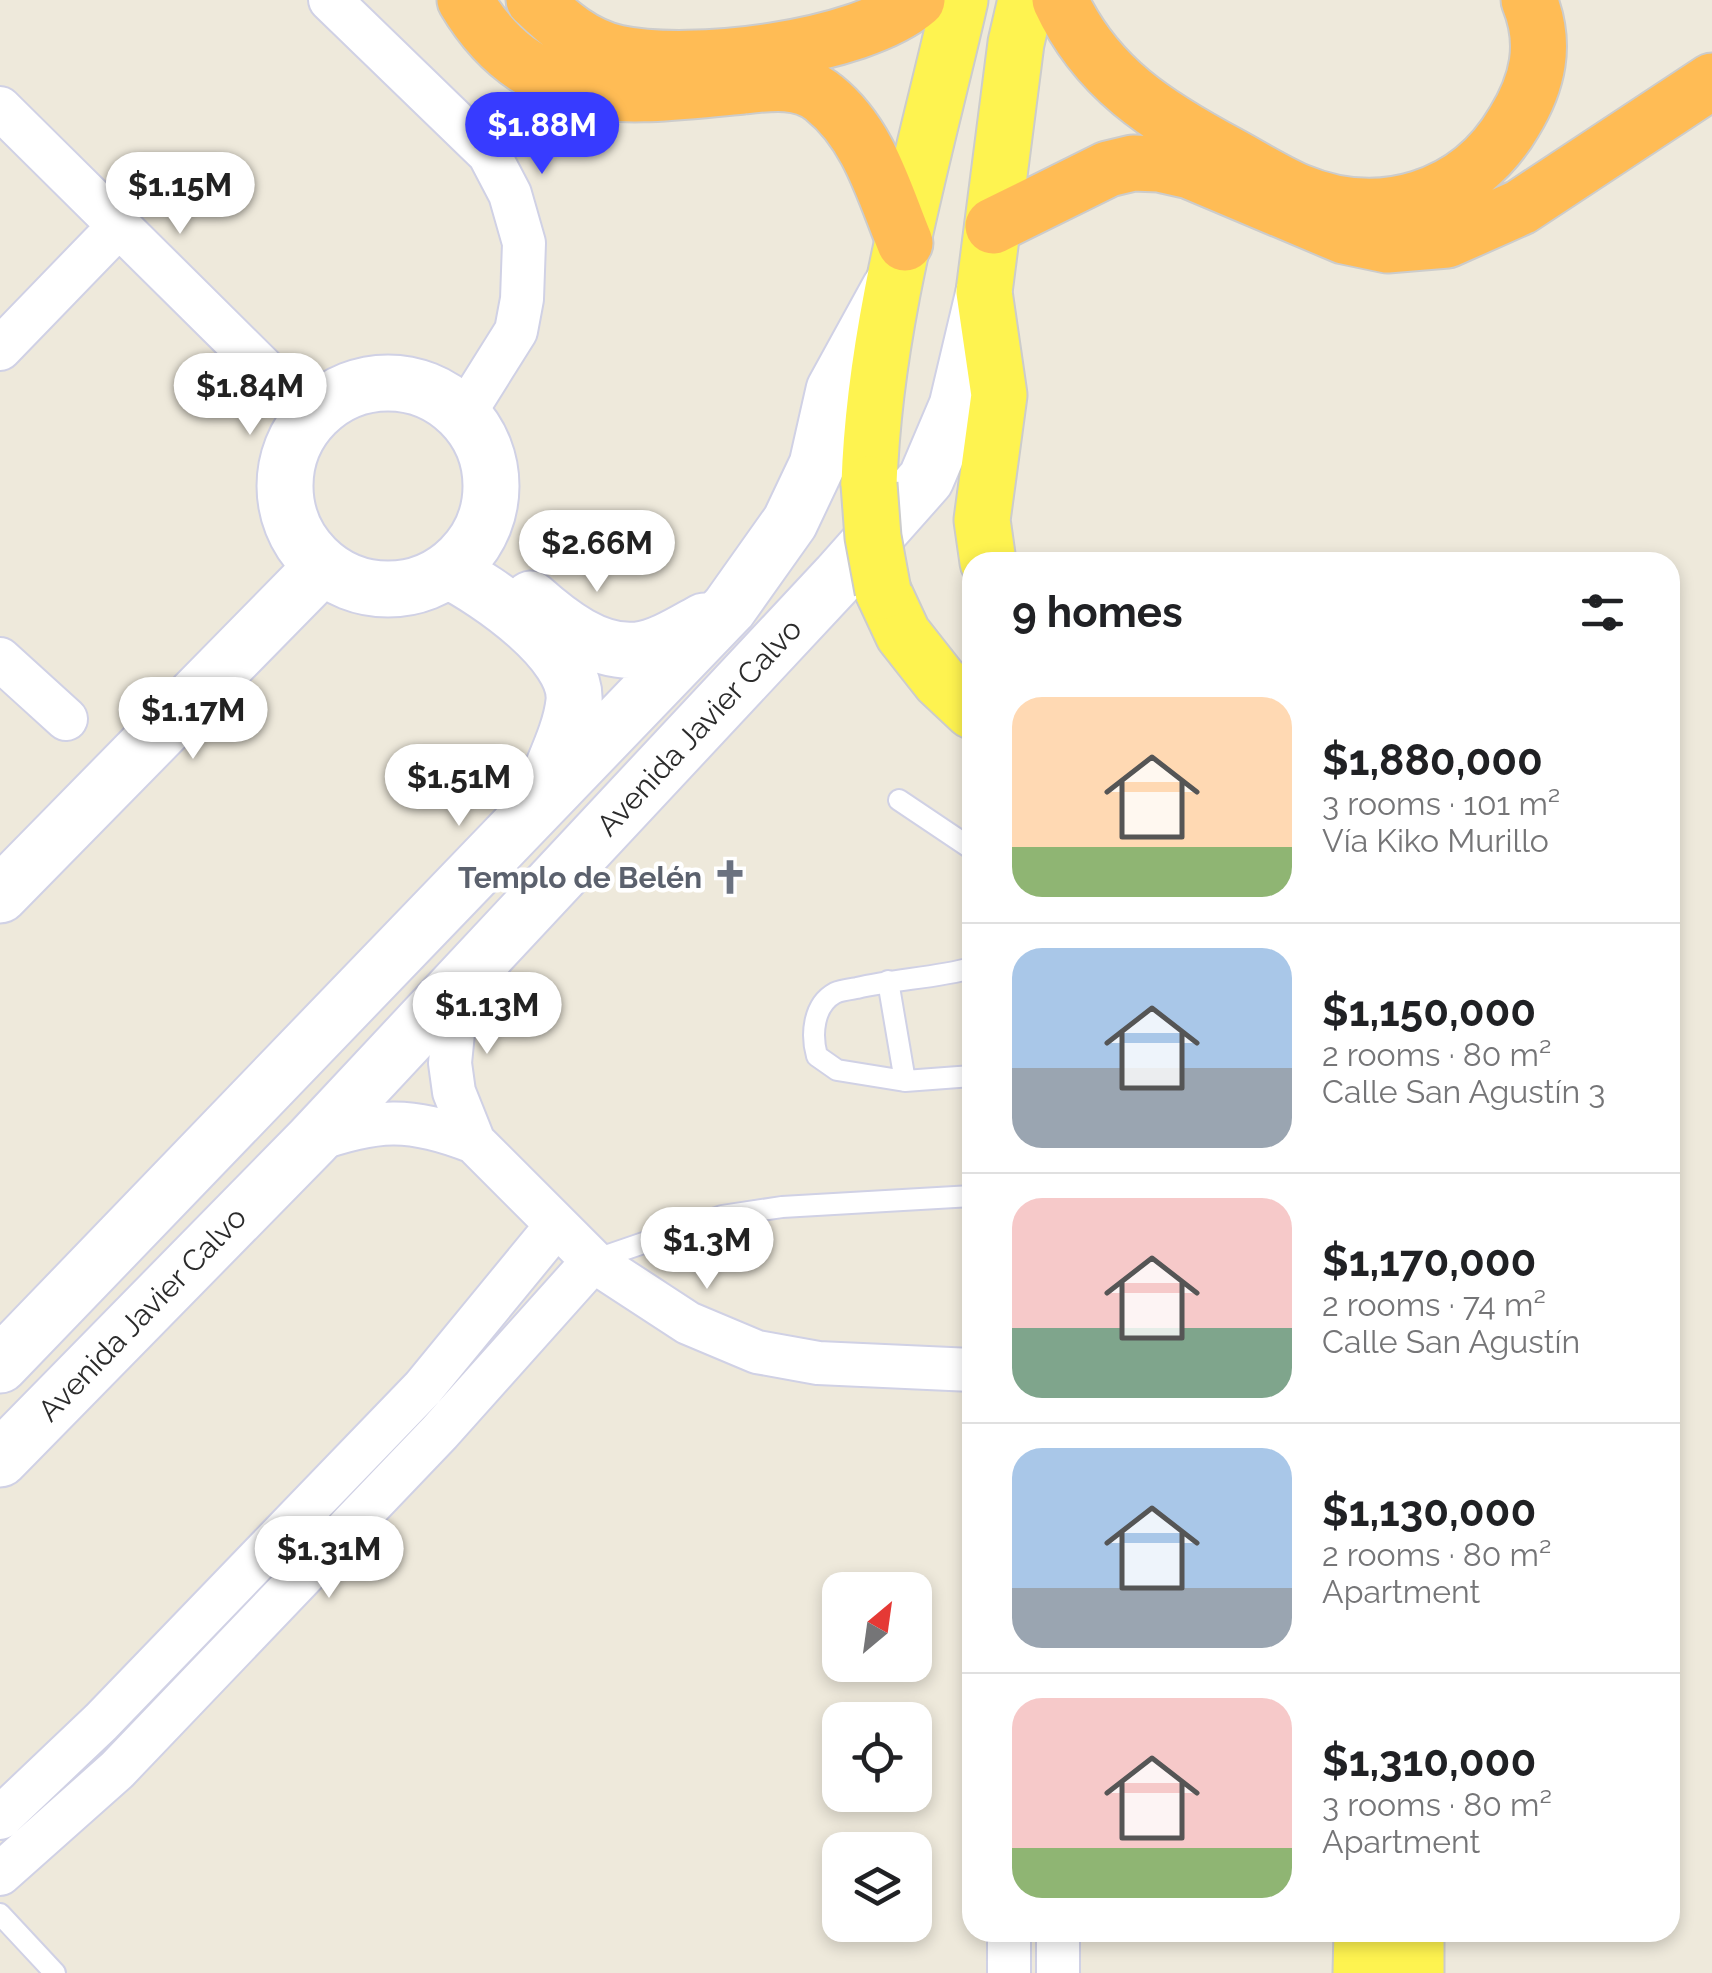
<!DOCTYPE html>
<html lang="en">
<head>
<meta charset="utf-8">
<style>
	:root { --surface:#fff; --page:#f2f2f2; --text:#202124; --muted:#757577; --line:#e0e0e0; --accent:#373bff }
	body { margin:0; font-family:Raleway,sans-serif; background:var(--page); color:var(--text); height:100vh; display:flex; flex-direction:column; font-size:38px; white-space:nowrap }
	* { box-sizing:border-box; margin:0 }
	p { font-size:32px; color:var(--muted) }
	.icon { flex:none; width:55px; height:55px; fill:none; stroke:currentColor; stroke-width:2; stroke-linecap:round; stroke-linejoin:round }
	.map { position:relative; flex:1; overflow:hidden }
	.side { position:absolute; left:962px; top:552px; width:718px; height:1390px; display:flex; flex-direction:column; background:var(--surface); border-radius:30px; box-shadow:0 5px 15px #0003 }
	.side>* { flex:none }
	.needle { width:65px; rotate:29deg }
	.tools { position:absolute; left:822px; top:1572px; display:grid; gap:20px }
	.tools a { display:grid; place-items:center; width:110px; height:110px; border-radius:20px; background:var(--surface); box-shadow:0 5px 15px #0003; font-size:50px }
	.price { position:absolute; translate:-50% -85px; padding:0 22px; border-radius:35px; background:#fff; color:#222; font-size:32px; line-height:65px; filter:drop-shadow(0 2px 5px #0008) }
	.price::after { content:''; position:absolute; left:50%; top:60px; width:30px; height:22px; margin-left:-15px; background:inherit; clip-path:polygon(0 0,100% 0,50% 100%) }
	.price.active { background:var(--accent); color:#fff }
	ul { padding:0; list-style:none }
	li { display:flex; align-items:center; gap:30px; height:250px; padding:0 50px }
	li+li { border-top:2px solid var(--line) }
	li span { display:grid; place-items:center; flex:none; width:280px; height:200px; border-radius:30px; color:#555 }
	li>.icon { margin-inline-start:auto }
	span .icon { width:120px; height:120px; fill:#fffc; stroke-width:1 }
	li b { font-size:42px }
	h2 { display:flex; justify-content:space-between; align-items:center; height:120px; padding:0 50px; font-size:42px }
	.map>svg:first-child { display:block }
</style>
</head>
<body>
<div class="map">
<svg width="1712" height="1973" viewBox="0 0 1712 1973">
	<rect width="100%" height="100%" fill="#eee9db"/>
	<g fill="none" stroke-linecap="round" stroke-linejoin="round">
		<defs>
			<path id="lane" d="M899 800 972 849
				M972 968C935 978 896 979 857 988 851 989 841 990 835 993 813 1005 811 1035 817 1056L837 1070 905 1081 972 1076
				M888 981 905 1081
				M594 1260 722 1216 782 1207 972 1196
				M0 1914 55 1973"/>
			<path id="street" d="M330 0 489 154 510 194 524 243 522 299 516 331 464 414
				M0 108 311 416
				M0 349 118 227
				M0 659 66 719
				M468 977 453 1033 450 1063 454 1092 474 1142 593 1261 688 1323 757 1352 818 1363 972 1370
				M312 1141C378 1119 408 1116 474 1142
				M0 1818 101 1722 423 1388 556 1226
				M0 1874 117 1770 440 1432 593 1261
				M1009 1932V1973
				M1058 1973V1932"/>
			<path id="secondary" d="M285 486a103 103 0 1 1 206 0a103 103 0 1 1-206 0Z
				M449 571C487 590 578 652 574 701 571 731 554 763 544 790
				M531 599C559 624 597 654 637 650 659 648 684 632 704 621
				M0 895 323 566
				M0 1365 729 608 790 522 817 465 834 390 890 288
				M0 1459 312 1141 839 577 926 479 957 406 984 292"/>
			<path id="primary" d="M869 484C874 322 924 158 960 0
				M988 562 982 520 999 395 984 292 1016 43 1026 0
				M883 591 903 634 940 681 972 711
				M1361 1973 1362 1932
				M1416 1973V1932"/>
			<path id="highway" d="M465 0C534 116 630 96 743 86 770 83 802 79 824 98 869 134 884 192 905 243
				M534 0C559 24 583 45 617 53 690 69 860 49 917 0
				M1060 0C1096 78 1157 116 1230 155 1252 167 1274 181 1297 191 1380 226 1469 199 1514 122 1538 83 1547 44 1529 0
				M993 226 1108 169 1133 163 1159 164 1190 171 1344 236 1387 245 1447 240 1521 207 1712 81"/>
		</defs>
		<use href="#lane" stroke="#d0d1e5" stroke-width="24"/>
		<use href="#street" stroke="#d0d1e5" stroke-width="46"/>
		<use href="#secondary" stroke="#d0d1e5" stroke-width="59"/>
		<use href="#primary" stroke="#ccc" stroke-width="59"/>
		<use href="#highway" stroke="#ccc" stroke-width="59"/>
		<use href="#lane" stroke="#fff" stroke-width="20"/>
		<use href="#street" stroke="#fff" stroke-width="42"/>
		<use href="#secondary" stroke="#fff" stroke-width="55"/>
		<use href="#primary" stroke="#fef350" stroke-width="55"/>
		<use href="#highway" stroke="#ffbc55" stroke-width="55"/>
		<defs>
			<path id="primary-bridge" d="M869 484 873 537 883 591"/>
		</defs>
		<use href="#primary-bridge" stroke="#ccc" stroke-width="59" stroke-linecap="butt"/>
		<use href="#primary-bridge" stroke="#fef350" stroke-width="55"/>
	</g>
	<defs>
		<symbol id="church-bare" viewBox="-9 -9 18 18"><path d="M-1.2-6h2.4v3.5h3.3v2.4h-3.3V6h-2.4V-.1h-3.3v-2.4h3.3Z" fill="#6b7280" stroke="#fff" stroke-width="2.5" paint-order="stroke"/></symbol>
	</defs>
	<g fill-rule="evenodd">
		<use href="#church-bare" x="705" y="852" width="50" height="50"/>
	</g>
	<g text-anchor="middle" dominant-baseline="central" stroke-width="9" stroke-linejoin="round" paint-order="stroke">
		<g font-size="30" fill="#2b2b2b" stroke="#fff">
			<text transform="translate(699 727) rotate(-47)">Avenida Javier Calvo</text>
			<text transform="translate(142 1314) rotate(-46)">Avenida Javier Calvo</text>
		</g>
		<g font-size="30" font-weight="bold" fill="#5b616d" stroke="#fff" text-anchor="end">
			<text x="702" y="877">Templo de Belén</text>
		</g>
	</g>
</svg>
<div class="tools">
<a><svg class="needle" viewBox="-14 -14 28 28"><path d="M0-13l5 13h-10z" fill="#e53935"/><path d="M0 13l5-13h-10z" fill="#757577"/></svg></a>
<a><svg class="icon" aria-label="locate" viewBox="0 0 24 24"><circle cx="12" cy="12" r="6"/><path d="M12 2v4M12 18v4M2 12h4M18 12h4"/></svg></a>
<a><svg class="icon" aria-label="layers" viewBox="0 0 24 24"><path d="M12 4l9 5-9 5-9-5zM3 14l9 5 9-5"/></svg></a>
</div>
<b class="price active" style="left:542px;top:177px">$1.88M</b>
<b class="price" style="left:180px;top:237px">$1.15M</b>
<b class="price" style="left:250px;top:438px">$1.84M</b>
<b class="price" style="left:597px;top:595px">$2.66M</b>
<b class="price" style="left:193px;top:762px">$1.17M</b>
<b class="price" style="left:459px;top:829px">$1.51M</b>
<b class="price" style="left:487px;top:1057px">$1.13M</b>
<b class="price" style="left:707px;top:1292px">$1.3M</b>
<b class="price" style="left:329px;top:1601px">$1.31M</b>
<section class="side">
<h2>9 homes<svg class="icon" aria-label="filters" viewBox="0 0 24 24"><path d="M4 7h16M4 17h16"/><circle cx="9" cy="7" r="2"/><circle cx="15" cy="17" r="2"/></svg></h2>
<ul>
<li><span style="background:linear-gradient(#ffd9b3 75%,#8fb573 0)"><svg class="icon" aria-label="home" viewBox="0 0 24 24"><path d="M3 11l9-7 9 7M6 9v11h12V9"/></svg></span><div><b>$1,880,000</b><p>3 rooms · 101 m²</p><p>Vía Kiko Murillo</p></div></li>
<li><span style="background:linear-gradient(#a9c7e8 60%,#9aa5b1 0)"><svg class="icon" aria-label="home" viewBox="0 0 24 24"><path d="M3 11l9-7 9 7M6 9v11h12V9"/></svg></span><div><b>$1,150,000</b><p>2 rooms · 80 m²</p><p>Calle San Agustín 3</p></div></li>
<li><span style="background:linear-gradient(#f6c9c9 65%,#7fa58c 0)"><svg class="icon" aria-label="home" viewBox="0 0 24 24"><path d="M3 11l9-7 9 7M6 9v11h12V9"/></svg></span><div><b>$1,170,000</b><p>2 rooms · 74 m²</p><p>Calle San Agustín</p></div></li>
<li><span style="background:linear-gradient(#a9c7e8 70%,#9aa5b1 0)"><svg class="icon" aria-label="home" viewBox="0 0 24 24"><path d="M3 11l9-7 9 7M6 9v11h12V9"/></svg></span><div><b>$1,130,000</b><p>2 rooms · 80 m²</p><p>Apartment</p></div></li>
<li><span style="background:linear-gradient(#f6c9c9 75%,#8fb573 0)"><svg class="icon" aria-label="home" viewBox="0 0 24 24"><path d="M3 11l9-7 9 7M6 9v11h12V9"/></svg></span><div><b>$1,310,000</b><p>3 rooms · 80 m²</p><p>Apartment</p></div></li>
</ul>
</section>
</div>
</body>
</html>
